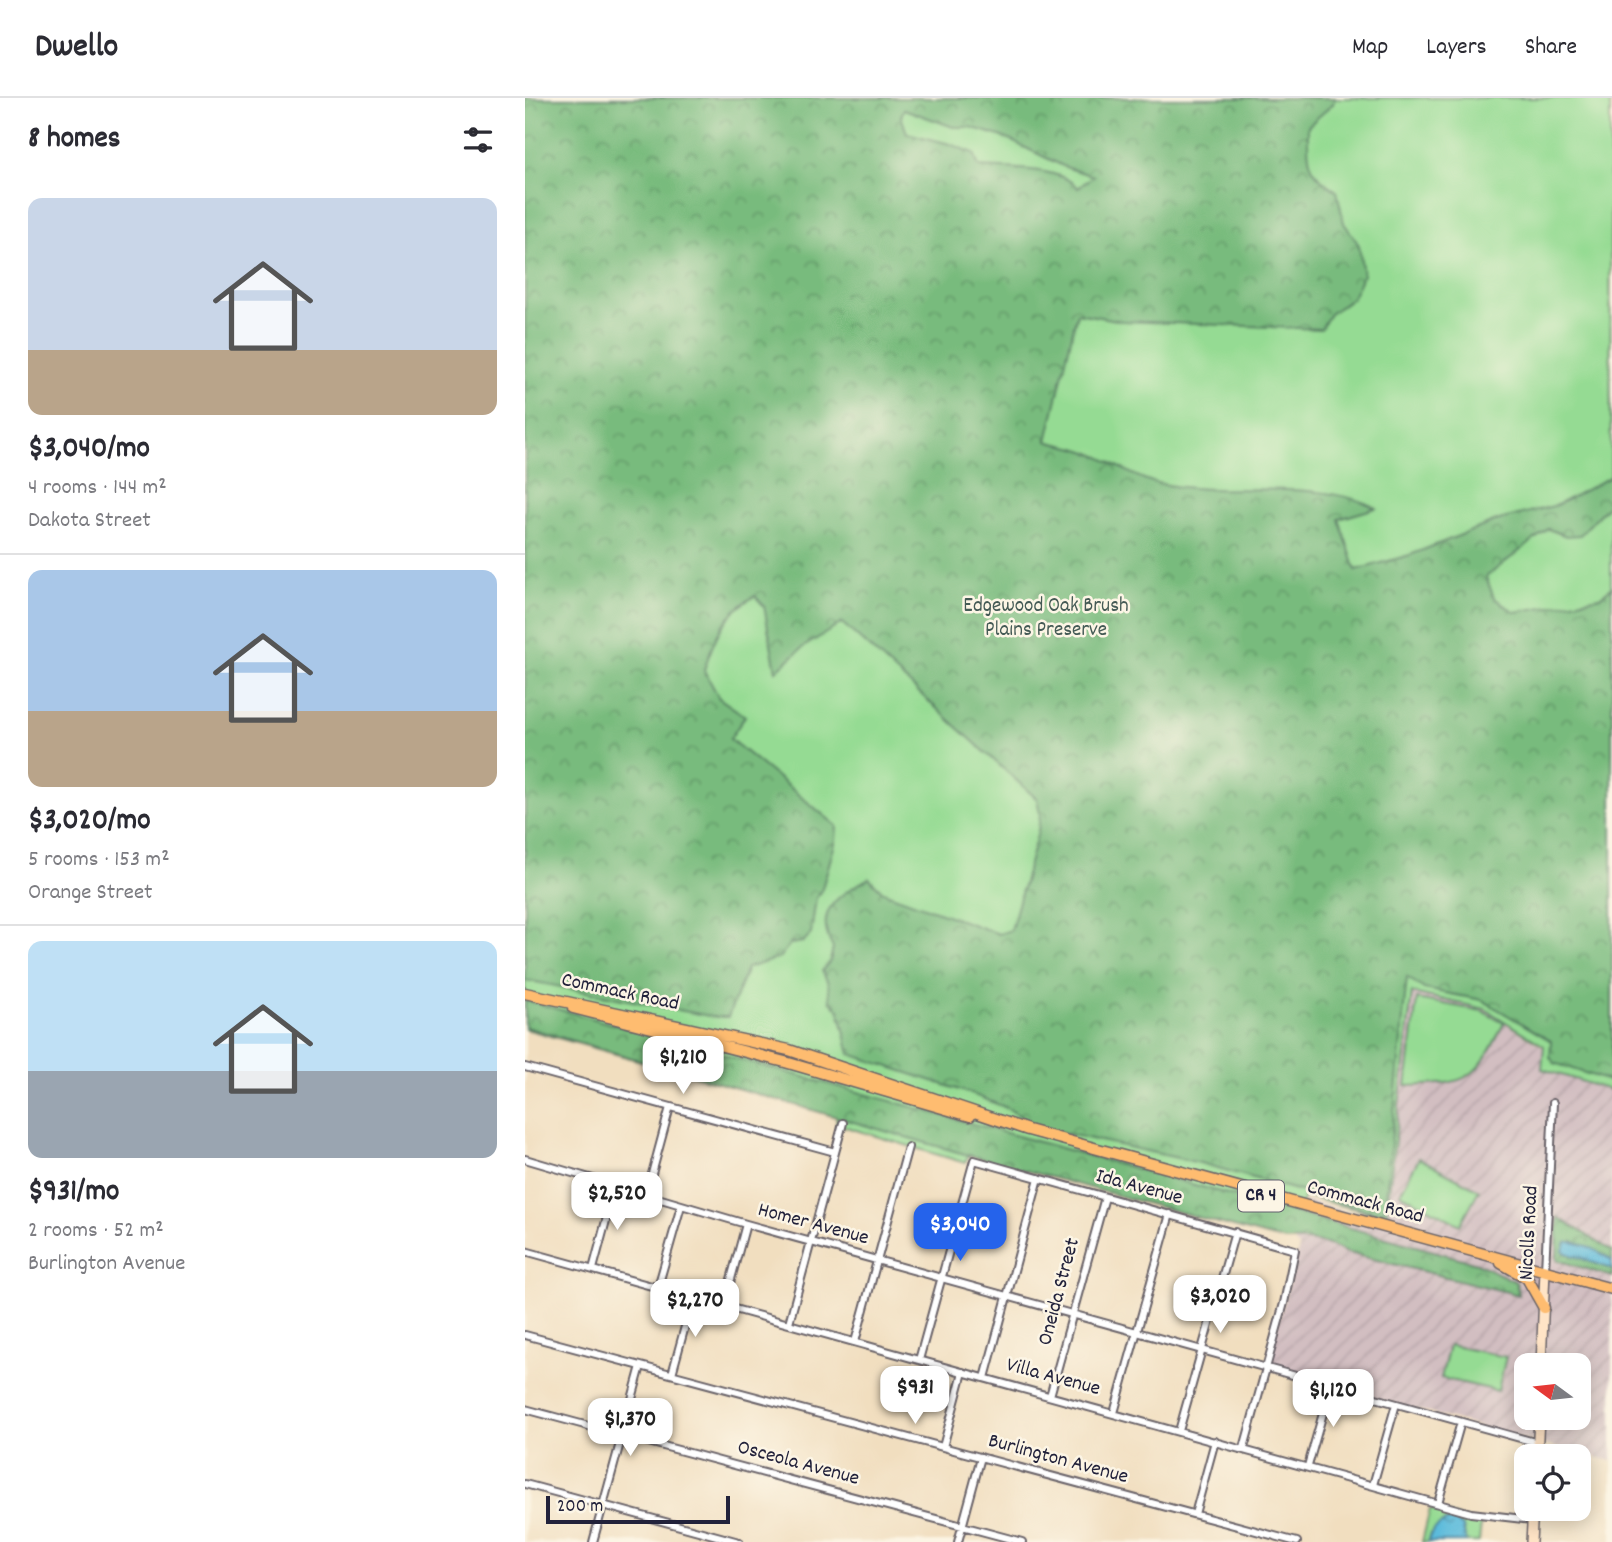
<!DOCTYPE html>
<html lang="en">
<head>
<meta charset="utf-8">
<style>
	:root { --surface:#fff; --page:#f7f7f7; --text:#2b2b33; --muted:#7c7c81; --line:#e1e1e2; --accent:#2563eb }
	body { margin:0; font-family:Dekko,sans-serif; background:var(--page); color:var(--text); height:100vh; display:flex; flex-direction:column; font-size:26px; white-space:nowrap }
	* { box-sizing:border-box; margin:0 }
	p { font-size:23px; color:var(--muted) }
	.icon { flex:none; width:38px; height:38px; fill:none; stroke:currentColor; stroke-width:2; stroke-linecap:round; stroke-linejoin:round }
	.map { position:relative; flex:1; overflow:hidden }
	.panel { display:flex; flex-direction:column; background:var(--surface); width:525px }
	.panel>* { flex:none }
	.needle { width:46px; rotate:285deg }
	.tools { position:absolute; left:989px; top:1255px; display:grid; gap:14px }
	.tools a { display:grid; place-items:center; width:77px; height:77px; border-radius:14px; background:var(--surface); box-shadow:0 4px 18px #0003; font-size:35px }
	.scale { position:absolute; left:21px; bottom:18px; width:184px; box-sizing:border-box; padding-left:7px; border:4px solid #22223b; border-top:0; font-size:19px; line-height:24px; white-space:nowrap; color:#22223b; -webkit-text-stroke:5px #fcf5e5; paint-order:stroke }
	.price { position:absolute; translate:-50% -60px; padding:0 16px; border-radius:14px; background:#fff; color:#222; font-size:23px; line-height:46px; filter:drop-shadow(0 2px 4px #0008) }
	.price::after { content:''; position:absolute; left:50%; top:42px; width:21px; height:16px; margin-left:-10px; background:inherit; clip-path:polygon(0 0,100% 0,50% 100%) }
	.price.active { background:var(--accent); color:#fff }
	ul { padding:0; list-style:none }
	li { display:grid; align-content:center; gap:14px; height:371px; padding:0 28px }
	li+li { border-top:2px solid var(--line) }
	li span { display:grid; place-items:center; height:217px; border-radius:14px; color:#555 }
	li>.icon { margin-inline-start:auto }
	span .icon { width:126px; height:126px; fill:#fffc; stroke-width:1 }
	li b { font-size:30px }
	h2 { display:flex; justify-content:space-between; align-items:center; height:84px; padding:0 28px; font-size:30px }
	header { display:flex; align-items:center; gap:42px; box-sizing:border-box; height:98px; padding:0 35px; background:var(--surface); border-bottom:2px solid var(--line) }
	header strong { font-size:33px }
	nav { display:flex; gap:38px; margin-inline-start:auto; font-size:24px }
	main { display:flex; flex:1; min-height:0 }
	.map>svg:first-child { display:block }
</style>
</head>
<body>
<header>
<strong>Dwello</strong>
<nav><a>Map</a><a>Layers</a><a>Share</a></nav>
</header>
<main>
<section class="panel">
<h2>8 homes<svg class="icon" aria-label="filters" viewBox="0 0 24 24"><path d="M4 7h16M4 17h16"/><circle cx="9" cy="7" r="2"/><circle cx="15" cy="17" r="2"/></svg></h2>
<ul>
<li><span style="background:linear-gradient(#c9d6e8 70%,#b9a48a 0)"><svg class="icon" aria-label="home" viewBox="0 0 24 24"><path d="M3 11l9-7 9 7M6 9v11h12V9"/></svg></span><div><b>$3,040/mo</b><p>4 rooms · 144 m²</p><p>Dakota Street</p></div></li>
<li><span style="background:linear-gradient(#a9c7e8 65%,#b9a48a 0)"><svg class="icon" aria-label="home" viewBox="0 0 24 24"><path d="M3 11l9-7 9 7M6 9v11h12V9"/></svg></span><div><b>$3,020/mo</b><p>5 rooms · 153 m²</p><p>Orange Street</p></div></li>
<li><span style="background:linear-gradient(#bfe0f5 60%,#9aa5b1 0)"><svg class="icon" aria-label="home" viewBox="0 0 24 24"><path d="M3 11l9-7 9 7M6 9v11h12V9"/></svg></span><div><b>$931/mo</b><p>2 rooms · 52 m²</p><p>Burlington Avenue</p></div></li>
</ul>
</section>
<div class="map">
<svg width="1087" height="1444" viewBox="0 0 1087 1444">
	<defs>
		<pattern id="industrial-furrows" width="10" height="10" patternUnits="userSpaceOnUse" patternTransform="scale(1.75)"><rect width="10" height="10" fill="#d2bec1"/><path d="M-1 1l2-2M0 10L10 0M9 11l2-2" fill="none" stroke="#b4a3a7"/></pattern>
		<pattern id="forest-crowns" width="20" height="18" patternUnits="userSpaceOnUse" patternTransform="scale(1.75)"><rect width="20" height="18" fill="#78bb7d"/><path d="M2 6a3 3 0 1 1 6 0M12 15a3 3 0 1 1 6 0" fill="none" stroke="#629868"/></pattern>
		<pattern id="water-ripples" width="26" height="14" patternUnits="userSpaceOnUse" patternTransform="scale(1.75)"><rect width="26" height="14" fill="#5cbbdb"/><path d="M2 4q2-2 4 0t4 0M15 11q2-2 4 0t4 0" fill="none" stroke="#4c98b3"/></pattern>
	</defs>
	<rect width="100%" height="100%" fill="#fcf5e5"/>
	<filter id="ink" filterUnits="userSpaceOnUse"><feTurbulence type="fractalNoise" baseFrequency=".0143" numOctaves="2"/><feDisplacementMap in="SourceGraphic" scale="14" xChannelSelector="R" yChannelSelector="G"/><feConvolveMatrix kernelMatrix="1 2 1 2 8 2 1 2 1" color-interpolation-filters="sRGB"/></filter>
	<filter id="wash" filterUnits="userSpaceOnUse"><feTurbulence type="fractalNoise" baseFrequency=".00686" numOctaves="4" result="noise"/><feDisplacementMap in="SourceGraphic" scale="28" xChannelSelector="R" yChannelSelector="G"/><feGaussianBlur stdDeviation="1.57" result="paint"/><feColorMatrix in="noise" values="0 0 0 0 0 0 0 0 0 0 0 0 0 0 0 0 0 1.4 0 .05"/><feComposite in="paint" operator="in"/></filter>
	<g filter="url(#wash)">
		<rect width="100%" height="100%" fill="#f1debf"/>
		<path fill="url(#industrial-furrows)" fill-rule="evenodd" d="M887 895 960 912 1087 993V1363L1013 1345 741 1270 774 1150 770 1145 780 1103 860 1124ZM1001 1267H1054V1320H1001Z"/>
		<path fill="#95db93" stroke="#5c7e67" stroke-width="2" d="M0 0H1085L1087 993 1017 971 1019 948 960 911 887 895 861 1119 779 1098 766 1141 445 1054 440 1065 311 1026 312 1017 0 931Z
			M892 901 957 913 979 925C950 984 946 985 881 988Z
			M894 1060 954 1092 935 1127 875 1095Z
			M924 1247 981 1259 973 1293 916 1280Z
			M905 1411 956 1426 954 1444H897Z"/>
		<path fill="url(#forest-crowns)" stroke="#4d6e5c" stroke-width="2" fill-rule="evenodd" d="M0 0H810L808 6 783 28C783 63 781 73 812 93L819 125 834 147 838 177 827 200 805 216 796 231 597 223 552 215 522 343C535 347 550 349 563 354 587 362 608 380 632 385 698 400 793 379 851 410L814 421 831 472 885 457 974 422 1032 407 1087 378V403L1055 437 1041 438 1023 431 961 479 969 500 990 514 1075 499 1087 489V984L1029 965 1025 959 1026 943 957 902 899 891 882 879 860 1109 856 1116 675 1065 512 1029 482 1010 444 995 325 956 314 912 305 903 303 885 297 873 305 863 308 850C287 812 314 797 344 780L358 794 474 836 486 832 513 733 515 717 512 701 317 525 277 550 251 573 239 508 230 498C200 514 189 540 179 572L194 600 220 618 205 641 312 728 311 742 296 794 291 800 286 836 278 844 265 846 254 860 222 870 203 919H189L0 882ZM379 11 428 29H445L478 39 540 69 568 78 553 90C535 68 480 71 454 69L449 55 425 46 382 35 376 18Z
			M0 902 952 1165 991 1184 994 1197 819 1154C801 1143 781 1142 760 1143L436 1055 0 929Z
			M1033 1119 1087 1153V1163L1048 1143 1041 1155 1087 1171V1179L1032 1162Z"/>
		<path fill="url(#water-ripples)" stroke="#3f6e8b" stroke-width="2" d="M1041 1144C1057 1143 1075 1154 1087 1163V1171L1041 1155 1038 1152Z
			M929 1422 938 1429 941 1444H903C905 1431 917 1423 929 1422Z"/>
	</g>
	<g filter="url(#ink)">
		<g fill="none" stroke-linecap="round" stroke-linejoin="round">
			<defs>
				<path id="street" d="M0 969 310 1054
					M0 1061 221 1126 1013 1345
					M121 1098 145 1009
					M0 1153 946 1415 1007 1422
					M68 1171 90 1089
					M1020 1172 1028 1005
					M133 1189 156 1108
					M199 1207 221 1126
					M264 1225 318 1025
					M0 1237 772 1444
					M330 1244 383 1049
					M394 1262 449 1062 770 1152 759 1205 719 1350
					M147 1276 168 1199
					M460 1280 514 1080
					M525 1298 580 1099
					M0 1311 497 1444
					M589 1315 645 1116
					M654 1333 710 1134
					M418 1349 438 1274
					M783 1368 806 1287
					M0 1386 214 1444
					M848 1387 871 1306
					M913 1405 936 1324
					M670 1416 690 1343
					M68 1444 116 1268
					M433 1444 456 1359"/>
				<path id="secondary" d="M1016 1267 1020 1172
					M1012 1358 1014 1320
					M1006 1444 1008 1410"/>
				<path id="primary" d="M0 895 264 952 503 1032 1087 1191
					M48 910 260 964 445 1018
					M976 1165 1002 1180 1019 1210"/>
			</defs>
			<use href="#street" stroke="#6a6469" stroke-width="10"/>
			<use href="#secondary" stroke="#6a6469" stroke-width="12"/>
			<use href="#primary" stroke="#6a6469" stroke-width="13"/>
			<use href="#street" stroke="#fff" stroke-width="6"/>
			<use href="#secondary" stroke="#ffe4c6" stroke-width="9"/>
			<use href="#primary" stroke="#febc70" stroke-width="10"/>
		</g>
	</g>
	<g text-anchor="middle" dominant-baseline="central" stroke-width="5" stroke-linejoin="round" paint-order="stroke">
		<rect fill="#fcf5e5" stroke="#63616e" stroke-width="2" x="713" y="1082.5" width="46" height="31" rx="5"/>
		<g font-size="19" font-weight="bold" fill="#22223b">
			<text x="736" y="1098">CR 4</text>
		</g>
		<g font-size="21" fill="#445a55" stroke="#fcf5e5">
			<text x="521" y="509">Edgewood Oak Brush<tspan x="521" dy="24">Plains Preserve</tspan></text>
		</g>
		<g font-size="21" fill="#22223b" stroke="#fcf5e5">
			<text transform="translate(95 895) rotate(12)">Commack Road</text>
			<text transform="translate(614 1090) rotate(15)">Ida Avenue</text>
			<text transform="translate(840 1105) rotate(15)">Commack Road</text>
			<text transform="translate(288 1127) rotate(15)">Homer Avenue</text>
			<text transform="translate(1005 1135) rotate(-87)">Nicolls Road</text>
			<text transform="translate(535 1194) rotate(-75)">Oneida Street</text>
			<text transform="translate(528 1280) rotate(15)">Villa Avenue</text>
			<text transform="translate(533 1362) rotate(15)">Burlington Avenue</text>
			<text transform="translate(273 1366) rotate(15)">Osceola Avenue</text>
		</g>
	</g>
</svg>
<div class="tools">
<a><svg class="needle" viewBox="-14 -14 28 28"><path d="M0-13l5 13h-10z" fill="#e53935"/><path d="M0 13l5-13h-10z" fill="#7c7c81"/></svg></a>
<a><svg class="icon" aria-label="locate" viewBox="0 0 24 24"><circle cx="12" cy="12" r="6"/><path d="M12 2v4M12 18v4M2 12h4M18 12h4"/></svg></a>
</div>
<div class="scale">200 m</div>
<b class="price" style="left:158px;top:998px">$1,210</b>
<b class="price" style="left:92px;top:1134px">$2,520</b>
<b class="price active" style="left:435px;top:1165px">$3,040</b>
<b class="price" style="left:695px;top:1237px">$3,020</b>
<b class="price" style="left:170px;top:1241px">$2,270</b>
<b class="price" style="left:390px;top:1328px">$931</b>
<b class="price" style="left:808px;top:1331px">$1,120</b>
<b class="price" style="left:105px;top:1360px">$1,370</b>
</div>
</main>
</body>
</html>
